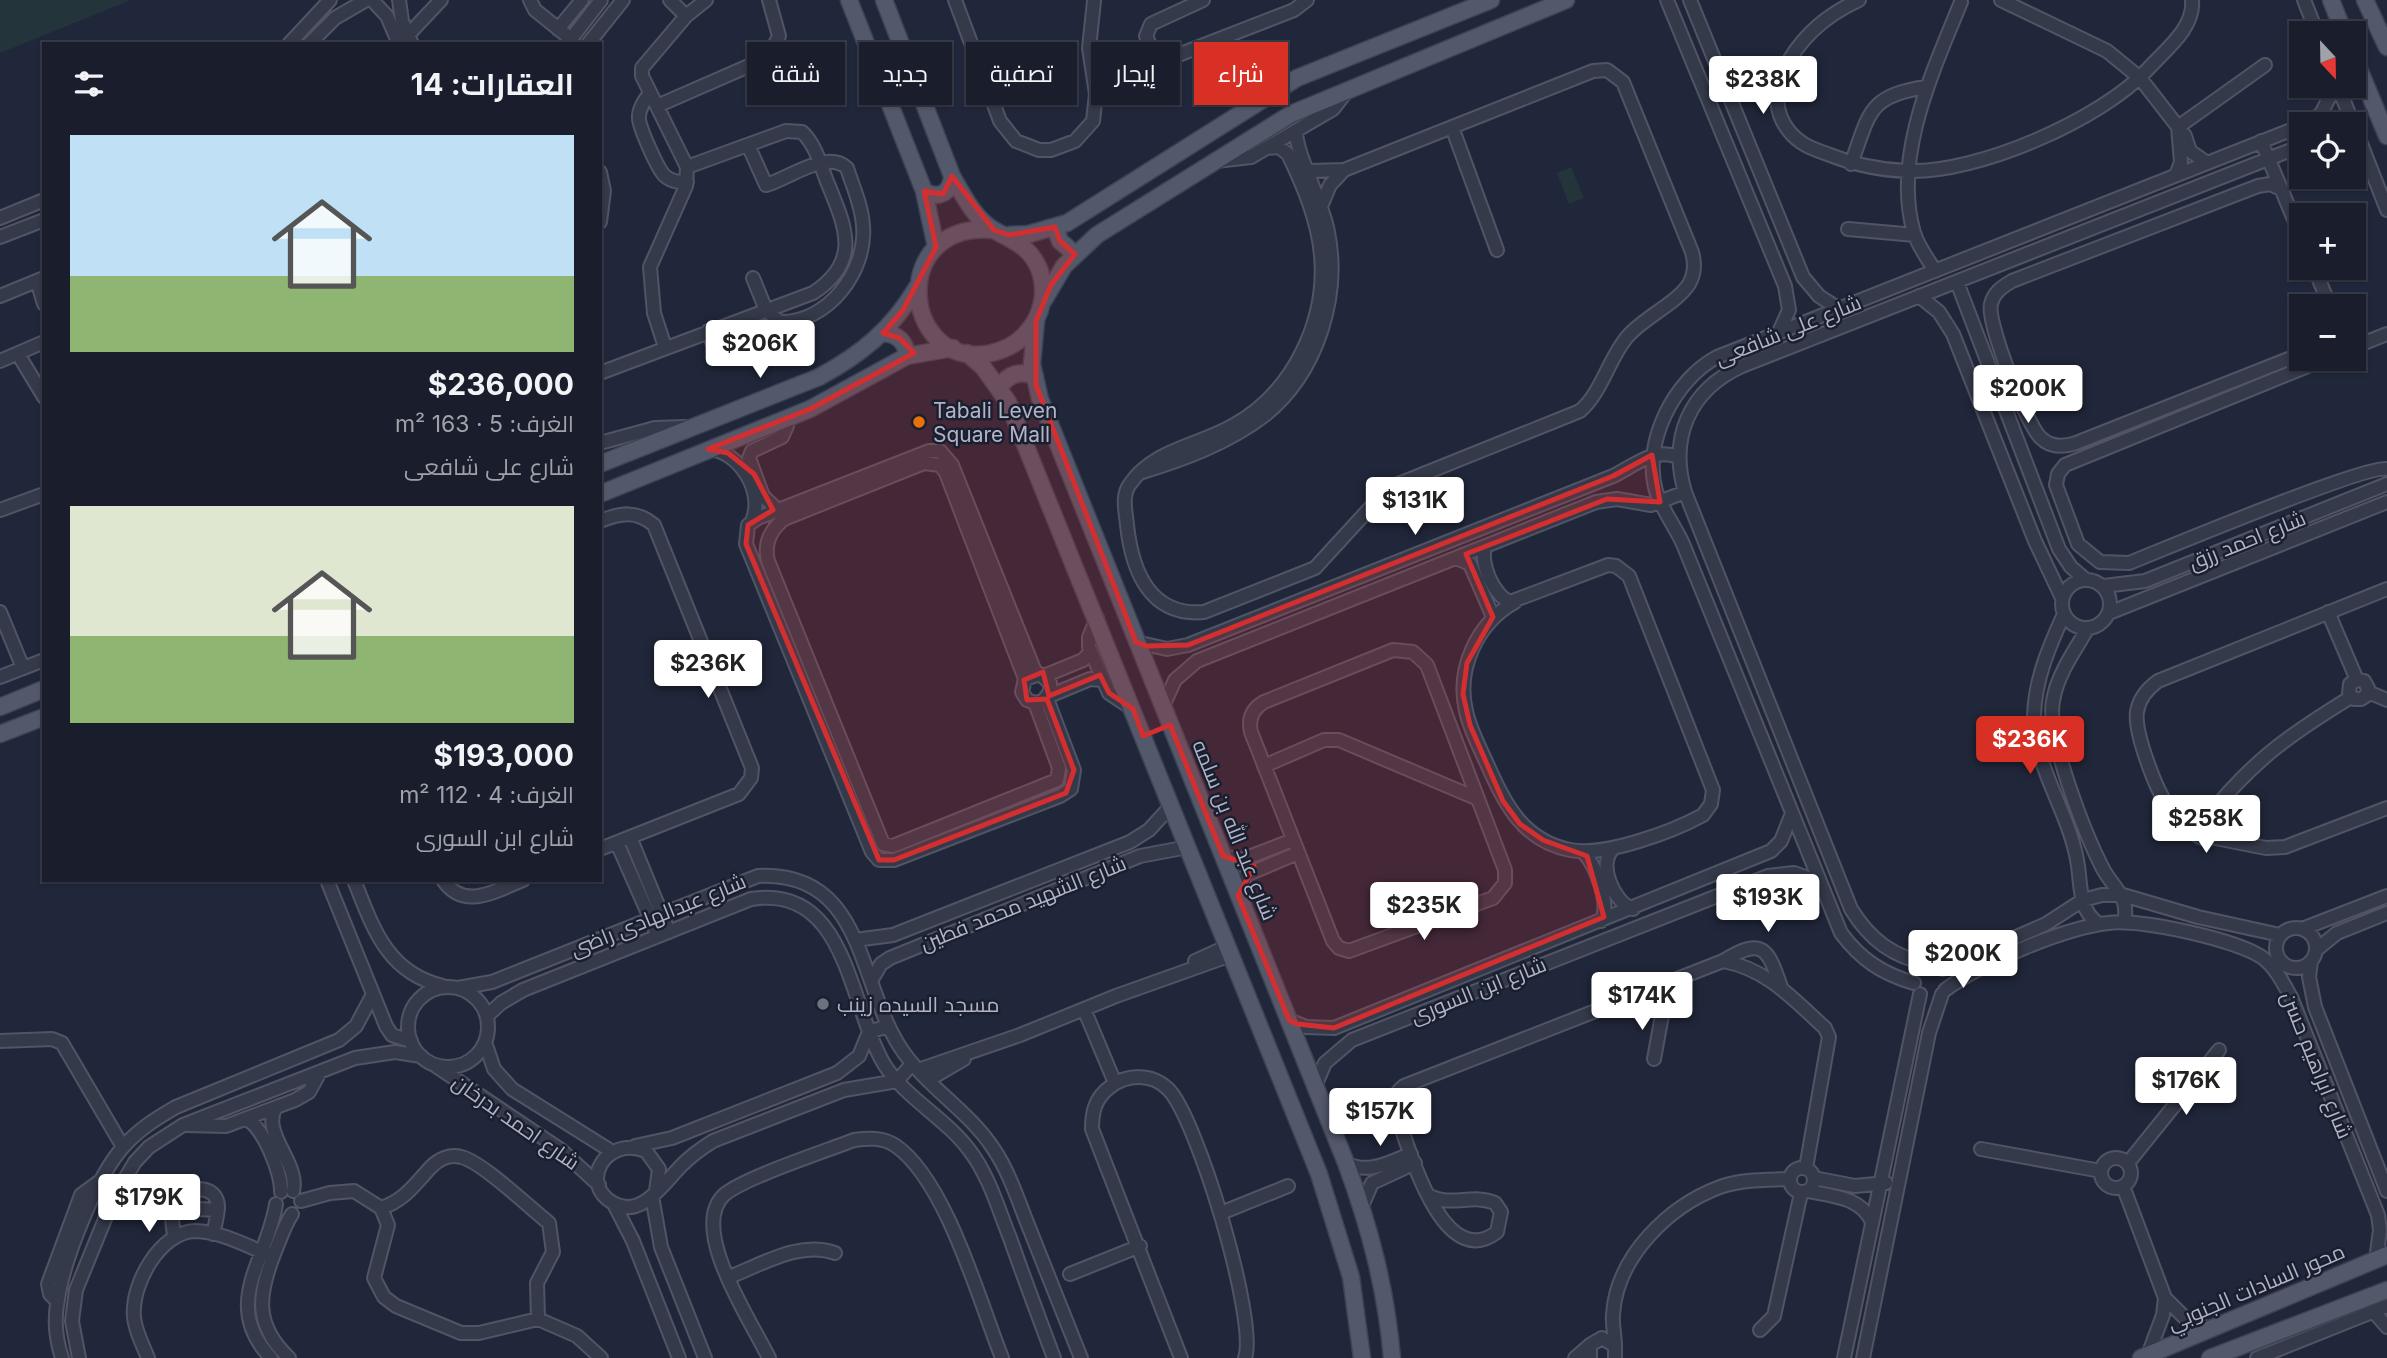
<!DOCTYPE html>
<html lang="ar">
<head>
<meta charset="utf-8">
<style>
	:root { --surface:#191d2c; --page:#262a38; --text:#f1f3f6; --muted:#9fa2a9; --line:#373b48; --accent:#d93025 }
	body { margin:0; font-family:Inter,Cairo,sans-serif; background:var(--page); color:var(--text); direction:rtl; height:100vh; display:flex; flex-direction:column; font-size:26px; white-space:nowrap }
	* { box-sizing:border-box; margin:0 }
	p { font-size:23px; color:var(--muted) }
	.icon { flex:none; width:38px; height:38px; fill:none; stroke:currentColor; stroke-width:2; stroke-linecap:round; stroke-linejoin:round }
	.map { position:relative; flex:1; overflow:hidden; direction:ltr }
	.drawer { position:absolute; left:42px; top:42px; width:560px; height:840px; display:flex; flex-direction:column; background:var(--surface); border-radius:0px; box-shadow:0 2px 5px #0004,0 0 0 2px var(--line); direction:rtl }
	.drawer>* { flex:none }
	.guide { position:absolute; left:623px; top:42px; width:665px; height:63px; direction:rtl; display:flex; gap:14px }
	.needle { width:46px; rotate:158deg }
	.fabs { position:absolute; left:2289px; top:21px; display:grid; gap:14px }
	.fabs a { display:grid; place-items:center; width:77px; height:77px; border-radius:0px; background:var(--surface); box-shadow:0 2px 5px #0004,0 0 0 2px var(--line); font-size:35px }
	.price { position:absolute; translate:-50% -60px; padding:0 16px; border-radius:7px; background:#fff; color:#222; font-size:23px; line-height:46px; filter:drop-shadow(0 2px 4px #0008) }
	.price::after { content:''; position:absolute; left:50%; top:42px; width:21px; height:16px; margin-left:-10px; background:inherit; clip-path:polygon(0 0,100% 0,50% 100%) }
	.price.active { background:var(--accent); color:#fff }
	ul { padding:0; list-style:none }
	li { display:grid; align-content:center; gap:14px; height:371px; padding:0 28px }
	li span { display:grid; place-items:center; height:217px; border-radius:0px; color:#555 }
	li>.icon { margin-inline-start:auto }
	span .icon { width:126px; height:126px; fill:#fffc; stroke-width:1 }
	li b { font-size:30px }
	h2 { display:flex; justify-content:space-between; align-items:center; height:84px; padding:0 28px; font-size:30px }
	.chip { padding:0 24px; border-radius:0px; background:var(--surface); box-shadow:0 2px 5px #0004,0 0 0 2px var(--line); font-size:24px; line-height:63px }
	.chip.active { background:var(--accent); color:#fff }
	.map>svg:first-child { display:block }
</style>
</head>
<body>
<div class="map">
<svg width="2387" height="1358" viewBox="0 0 2387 1358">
	<rect width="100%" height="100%" fill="#21273a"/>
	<path fill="#23343b" d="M0 0H131L0 53Z
		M1571 167 1584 198 1569 204 1557 173Z"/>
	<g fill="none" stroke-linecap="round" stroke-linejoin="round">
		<defs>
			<path id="minor" d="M372 0 387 16 399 44
				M399 0 402 21 412 44
				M530 0 535 10 571 39
				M670 0 686 16
				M955 0 1000 121 1016 141 1039 150H1051L1075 141 1093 121 1096 94 1089 48 1094 1
				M1203 0 1151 24 1146 36 1154 54 1173 57 1294 10 1307 0
				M1667 0 1785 286 1789 310 1779 332
				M1690 0 1803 277 1819 296 1839 309
				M1859 0C1826 15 1799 38 1783 72 1774 91 1775 114 1789 131 1800 145 1814 149 1830 155 1855 165 1880 170 1907 171 1976 174 2101 120 2148 69 2165 50 2195 28 2192 0
				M2001 0 2107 51 2140 78 2185 136 2190 151 2207 163
				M2304 0 2317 33
				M558 29 582 0
				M408 35 441 0
				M289 44 330 0
				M309 44 335 18 366 0
				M567 44 601 0
				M588 44 623 0
				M2338 86 2353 124
				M650 93C645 100 638 109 639 119 640 129 658 170 665 176 672 182 679 182 687 182
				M657 106 769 57 779 36 769 0
				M2305 124 2321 114 2335 86
				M2354 126 2387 210
				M1452 127 1497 250
				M2261 141 2301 236
				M748 145 766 185C788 179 827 149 847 168 853 187 862 206 863 226 867 271 828 323 780 322L766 310 753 278
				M1266 148 1279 147 1288 154C1303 185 1318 220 1321 255 1327 321 1293 392 1234 425 1198 446 1154 449 1130 484 1121 496 1126 512 1127 525 1132 571 1150 617 1204 612L1315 568 1381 496 1396 485 1580 411C1602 392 1608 360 1627 337 1644 317 1676 304 1689 284 1695 274 1695 263 1692 252L1623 82 1607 70 1593 71 1344 170 1309 171
				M1216 161 1251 157 1333 109 1347 91
				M1851 164C1870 113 1867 96 1926 87
				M600 172 604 191 600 222
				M2176 175 2181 162 2178 127 2265 65
				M2281 189 2270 184 2258 186 2012 281C2002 287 1994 292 1991 304 1986 321 2027 426 2041 438 2051 448 2064 447 2076 443L2301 354
				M1322 204 1330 185 1344 170
				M0 218 44 200
				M1848 229 1915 235
				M0 237 44 220
				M2314 268 2330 306
				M1935 271C1928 259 1918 246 1914 233 1892 157 1933 71 1961 2
				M37 281 44 304
				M1957 282 2059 549 2071 567 2085 579
				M0 296 44 278
				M1919 296 1939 312 1953 334 2035 541 2062 598
				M708 331 715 349
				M665 347 654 313 650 267 686 186 687 167 642 76V68L686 16 706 0
				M2354 347 2387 334
				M18 354 44 397
				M2325 359 2065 465 2058 474 2056 485 2078 544 2100 562 2129 563C2164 549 2368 464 2387 469
				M0 361 44 342
				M600 373 813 293C864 260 844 224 826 179 820 163 815 144 802 132L786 131 687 167
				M600 443 655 428 685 427
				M709 449C739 451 765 492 752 521
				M1139 473C1182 460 1229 443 1265 415 1317 373 1341 297 1328 232 1323 202 1296 155 1296 131
				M0 510 44 494
				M781 513 763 496 749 458 752 451 782 437 787 426 785 418
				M600 521C621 513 636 510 654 525L752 768 751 778 739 794 600 849
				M1486 546C1478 561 1494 596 1510 602L1608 565 1616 566 1629 576 1713 790 1711 804 1703 815C1672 832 1604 857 1570 850 1524 841 1505 805 1488 766 1480 748 1470 730 1466 711 1456 669 1477 623 1515 602
				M1456 558 1470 564 1493 617
				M2062 604a24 24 0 1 1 48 0a24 24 0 1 1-48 0Z
				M2104 586 2145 581 2387 484
				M0 612 23 668
				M2328 612 2357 680 2364 681 2368 688 2367 695 2361 699H2354L2349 694 2350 684 2357 680
				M2109 613 2387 502
				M2064 614C2049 647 2035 679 2034 716 2034 769 2071 814 2078 866 2081 887 2079 911 2099 924
				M1097 618 1089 637V647L1109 693 1133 709
				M2088 628C2075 650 2057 675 2053 701 2046 736 2086 836 2103 869 2114 889 2130 897 2124 922
				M1136 642 1167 649 1188 645 1613 476C1634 466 1654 447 1678 457
				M1393 650 1413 652 1427 665 1505 870V883L1493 898 1349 951 1339 948 1333 941 1251 732C1248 719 1252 709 1264 702Z
				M1036 674 952 465 940 451H929L758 518 748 525 746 544 872 852 879 860H894L1060 796 1071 789 1074 770 1047 699
				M1044 676 1083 660 1091 651
				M0 677 44 660
				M1025 679 946 473 940 465 924 463 784 519C770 530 764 544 768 561L883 844 893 846 1057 780 1059 768 1035 703 1027 700 1022 692 1025 679 1040 674 1050 683V692L1043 701 1035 703
				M2368 692 2387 700
				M1049 696 1090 679 1102 680
				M1163 706 1175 680 1197 661 1596 502 1617 499 1651 505 1685 492
				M1264 766 1324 740H1339L1478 799
				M2194 828a10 10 0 1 1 20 0a10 10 0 1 1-20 0Z
				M2207 818C2252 761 2289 735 2351 697
				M2194 826C2184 821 2175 816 2168 806 2156 790 2134 732 2137 712 2139 698 2147 689 2158 681L2387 589
				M630 837 669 932
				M2210 837 2266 848 2285 847 2387 808
				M617 843 658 936
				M1614 848C1596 863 1614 903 1633 909
				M1583 852C1596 865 1611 905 1601 921
				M1223 856 1241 860 1293 840
				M327 880 386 1026 392 1035 411 1041
				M354 880C373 928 387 973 443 986
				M443 880C464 911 495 891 523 880
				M1238 896 1246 875 1298 853
				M2276 948a20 20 0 1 1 40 0a20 20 0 1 1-40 0Z
				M2302 929 2387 896
				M855 940 893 935 1130 842 1149 830 1171 806
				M2316 950 2337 933 2387 913
				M1195 961 1228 946
				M1723 961C1763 936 1768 949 1781 987
				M2311 961 2309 977 2315 1007 2387 1191
				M1929 964C1893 957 1870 940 1851 909L1685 492C1669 438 1689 390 1742 366L2301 146
				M1943 969 2046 924 2083 900 2102 895H2123L2198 917 2280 935
				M871 981 881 964 890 958 1140 856 1188 847
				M1914 983C1883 974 1861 960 1841 933L1683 544C1675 526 1662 510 1656 491 1642 443 1674 380 1717 357L2301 126
				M408 1027a40 40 0 1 1 80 0a40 40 0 1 1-80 0Z
				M458 988 492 982 758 876C864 871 857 980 900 1047 925 1086 968 1110 993 1148 1010 1173 1019 1203 1030 1230 1047 1273 1064 1315 1081 1358
				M1945 990C1981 963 2064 928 2108 923 2139 918 2238 940 2263 958 2276 968 2283 983 2291 997L2378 1215 2380 1230 2376 1260
				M1084 1009 1115 1083
				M487 1016 501 1003 523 990 751 899C847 884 848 1003 884 1064 905 1098 946 1118 970 1151 989 1176 998 1208 1010 1238 1024 1278 1039 1318 1054 1358
				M1289 1020 1306 1027 1334 1028 1771 851 1781 841 1791 816
				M0 1041 52 1039 62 1043 123 1147
				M485 1042 494 1069 512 1089 611 1151
				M1654 1059 1663 1010 1684 976
				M436 1066 561 1150 599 1185
				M918 1070 1020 1035 1116 996 1231 955
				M928 1080 964 1059
				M1315 1086 1325 1063 1352 1040 1768 876 1794 873 1819 882
				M276 1107C260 1132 300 1163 293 1191
				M246 1119C263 1126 282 1174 281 1192
				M187 1125 226 1126 295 1100 309 1092 320 1072
				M635 1146 672 1138 837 1073 859 1056 869 1032 888 1026
				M1981 1149 2101 1171
				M2101 1173a15 15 0 1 1 30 0a15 15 0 1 1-30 0Z
				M1346 1163C1369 1175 1389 1162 1411 1154
				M2128 1163 2219 1050
				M1790 1180a12 12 0 1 1 24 0a12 12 0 1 1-24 0Z
				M1814 1178 1855 1186 1886 1183
				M2123 1186 2165 1298 2187 1320 2209 1329
				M656 1191 659 1169 646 1151C606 1135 578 1183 613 1203 642 1220 665 1181 683 1164 692 1155 702 1148 713 1141L844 1090 897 1081 912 1064
				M1808 1191C1832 1196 1861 1197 1872 1222
				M1428 1195C1451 1208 1472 1193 1495 1203L1501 1212 1497 1232C1442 1274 1408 1145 1396 1112 1393 1100 1394 1094 1404 1086L1723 961C1767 969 1793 999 1825 1028L1829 1037 1806 1168
				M652 1196 661 1247 705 1358
				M301 1201 330 1193 354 1191 381 1208 388 1225 374 1278 384 1297 396 1306 461 1333H479L538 1319 577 1336 601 1358
				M614 1204 633 1241 679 1358
				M1362 1206 1372 1183 1415 1163
				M176 1208 218 1210
				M381 1208C405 1200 414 1185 431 1167 439 1159 450 1154 461 1157 481 1161 530 1208 549 1223L553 1252 537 1283 538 1319
				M1221 1213 1288 1186
				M174 1236 172 1219 180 1197C192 1185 217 1186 218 1206 218 1215 215 1225 213 1234
				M1070 1274 1140 1246
				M729 1277C761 1265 800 1240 835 1253
				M57 1301 50 1294 48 1284 81 1195 100 1181
				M2374 1312 2387 1327
				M1760 1330 1774 1316 1801 1193
				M1615 1346C1615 1336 1612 1324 1613 1314 1617 1256 1669 1206 1720 1187 1742 1179 1766 1180 1789 1179
				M2148 1355 2163 1315 2165 1298
				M62 1358C56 1340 54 1318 58 1299 64 1259 97 1175 124 1146 139 1129 157 1118 176 1107L339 1040 356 1026 372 996
				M79 1358 72 1321 76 1290 114 1197 135 1162 149 1147 183 1125 355 1058 395 1052 421 1056
				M148 1358C143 1345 135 1331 134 1317 131 1284 160 1232 195 1231 220 1231 250 1247 273 1257
				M271 1358C220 1304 268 1259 276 1204
				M289 1358C254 1325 258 1295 274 1254 280 1240 284 1226 292 1214
				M769 1358C752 1322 688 1229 724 1195 743 1178 826 1151 854 1140 869 1138 883 1137 896 1146 946 1181 979 1300 1002 1358
				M1181 1358 1092 1129C1092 1112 1095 1098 1110 1087 1127 1074 1152 1073 1168 1089 1197 1117 1258 1321 1245 1358
				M1575 1358 1590 1345
				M1590 1358V1345L1602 1338 1615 1346V1358
				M1844 1358 1920 994
				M1863 1358 1929 1033 1942 994
				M2257 1358 2387 1306"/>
			<path id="major" d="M849 0 924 191 936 247
				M884 0 952 176C963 195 975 219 994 230 1015 242 1031 247 1040 271 1047 292 1042 315 1028 331 1018 344 1003 351 987 354 900 366 889 220 994 230
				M2331 0 2344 33
				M2365 0 2387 47
				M2354 57 2387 136
				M924 191C938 200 951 193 952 176
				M1055 227 1060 241 1075 254
				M1009 235 1029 234 1067 223 1297 78 1491 0
				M1044 300 1064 266 1097 235 1291 114 1566 0
				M1036 321 1032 364 1040 399 1346 1163C1370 1228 1386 1289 1392 1358
				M883 333C898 334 906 342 907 356
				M967 353 983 367 1008 402 1319 1174 1351 1277 1362 1358
				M1000 387C1008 374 1020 370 1035 376
				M600 464 819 377C862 354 892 329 917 287
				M600 494 810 409 907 356 953 348
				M0 707 44 689
				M0 734 44 717
				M2141 1358 2387 1255
				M2210 1358 2387 1290"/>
		</defs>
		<use href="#minor" stroke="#505465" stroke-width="16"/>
		<use href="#major" stroke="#3e4353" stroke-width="19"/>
		<use href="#minor" stroke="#353a4a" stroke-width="12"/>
		<use href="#major" stroke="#53586b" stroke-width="16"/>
	</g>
	<path fill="#d42f30" fill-opacity="0.2" stroke="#d42f30" stroke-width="5" stroke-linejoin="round" d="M952 176 994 230 1009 235 1055 227 1060 241 1075 254 1051 285 1036 321V385L1136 642 1146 646 1188 645 1613 476 1652 455 1660 502 1607 499 1466 554 1493 617 1467 663 1463 694 1470 725 1503 801 1520 824 1543 840 1587 856 1604 917 1334 1028 1297 1024 1289 1020 1238 896 1254 866 1223 856 1170 725 1143 736 1133 709 1109 693 1100 675 1049 696 1043 672 1024 680 1027 700 1047 699 1074 770 1066 793 894 860H879L746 544 748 525 773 510 754 474 728 453 708 449 810 409 914 353 899 338 883 333 903 310 936 247 924 191 943 194Z"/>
	<circle fill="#e8710a" stroke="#1a1f2f" stroke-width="2.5" cx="919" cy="422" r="7"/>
	<circle fill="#6b7280" stroke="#1a1f2f" stroke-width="2.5" cx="823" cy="1004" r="7"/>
	<g text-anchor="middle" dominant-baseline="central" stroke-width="5" stroke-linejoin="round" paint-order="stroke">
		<g font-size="21" fill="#b0b4c6" stroke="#1a1f2f">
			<text transform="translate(1788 330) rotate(-22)">شارع على شافعى</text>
			<text transform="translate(2247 540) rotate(-22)">شارع احمد رزق</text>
			<text transform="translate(1235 830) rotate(68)">شارع عبد الله بن سلمه</text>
			<text transform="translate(1023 903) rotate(-22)">شارع الشهيد محمد فطين</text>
			<text transform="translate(658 915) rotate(-22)">شارع عبدالهادى راضى</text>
			<text transform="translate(1478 990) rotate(-22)">شارع ابن السورى</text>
			<text transform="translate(2317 1065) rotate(68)">شارع ابراهيم حسن</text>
			<text transform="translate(516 1122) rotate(35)">شارع احمد بدرخان</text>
			<text transform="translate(2256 1287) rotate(-23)">محور السادات الجنوبي</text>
		</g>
		<g font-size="21" fill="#b0b4c6" stroke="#1a1f2f" text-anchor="start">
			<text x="933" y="410">Tabali Leven<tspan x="933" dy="24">Square Mall</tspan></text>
			<text x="837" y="1004">مسجد السيده زينب</text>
		</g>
	</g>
</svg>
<div class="fabs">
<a><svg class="needle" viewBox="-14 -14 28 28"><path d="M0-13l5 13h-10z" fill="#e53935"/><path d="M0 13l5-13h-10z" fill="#9fa2a9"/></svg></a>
<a><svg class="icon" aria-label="locate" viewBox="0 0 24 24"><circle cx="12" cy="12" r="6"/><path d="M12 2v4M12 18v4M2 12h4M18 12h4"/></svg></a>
<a>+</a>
<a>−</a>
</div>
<b class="price" style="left:1763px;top:116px">$238K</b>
<b class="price" style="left:760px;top:380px">$206K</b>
<b class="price" style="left:2028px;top:425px">$200K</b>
<b class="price" style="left:1415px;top:537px">$131K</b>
<b class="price" style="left:708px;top:700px">$236K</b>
<b class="price active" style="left:2030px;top:776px">$236K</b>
<b class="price" style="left:2206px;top:855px">$258K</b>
<b class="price" style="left:1768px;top:934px">$193K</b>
<b class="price" style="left:1424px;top:942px">$235K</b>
<b class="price" style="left:1963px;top:990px">$200K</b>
<b class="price" style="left:1642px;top:1032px">$174K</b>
<b class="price" style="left:2186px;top:1117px">$176K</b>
<b class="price" style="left:1380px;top:1148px">$157K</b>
<b class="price" style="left:149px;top:1234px">$179K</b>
<div class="guide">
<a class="chip active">شراء</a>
<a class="chip">إيجار</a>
<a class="chip">تصفية</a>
<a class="chip">جديد</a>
<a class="chip">شقة</a>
</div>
<section class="drawer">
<h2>العقارات: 14<svg class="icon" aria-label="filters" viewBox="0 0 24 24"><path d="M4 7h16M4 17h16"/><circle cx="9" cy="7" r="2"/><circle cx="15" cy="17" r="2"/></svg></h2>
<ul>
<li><span style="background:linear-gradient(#bfe0f5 65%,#8fb573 0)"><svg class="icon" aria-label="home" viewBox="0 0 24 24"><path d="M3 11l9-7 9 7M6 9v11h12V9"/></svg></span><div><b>$236,000</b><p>الغرف: 5 · 163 m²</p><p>شارع على شافعى</p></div></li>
<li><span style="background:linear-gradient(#dfe7d0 60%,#8fb573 0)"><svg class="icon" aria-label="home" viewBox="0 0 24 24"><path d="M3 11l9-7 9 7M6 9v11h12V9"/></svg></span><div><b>$193,000</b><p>الغرف: 4 · 112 m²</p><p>شارع ابن السورى</p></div></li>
</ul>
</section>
</div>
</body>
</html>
